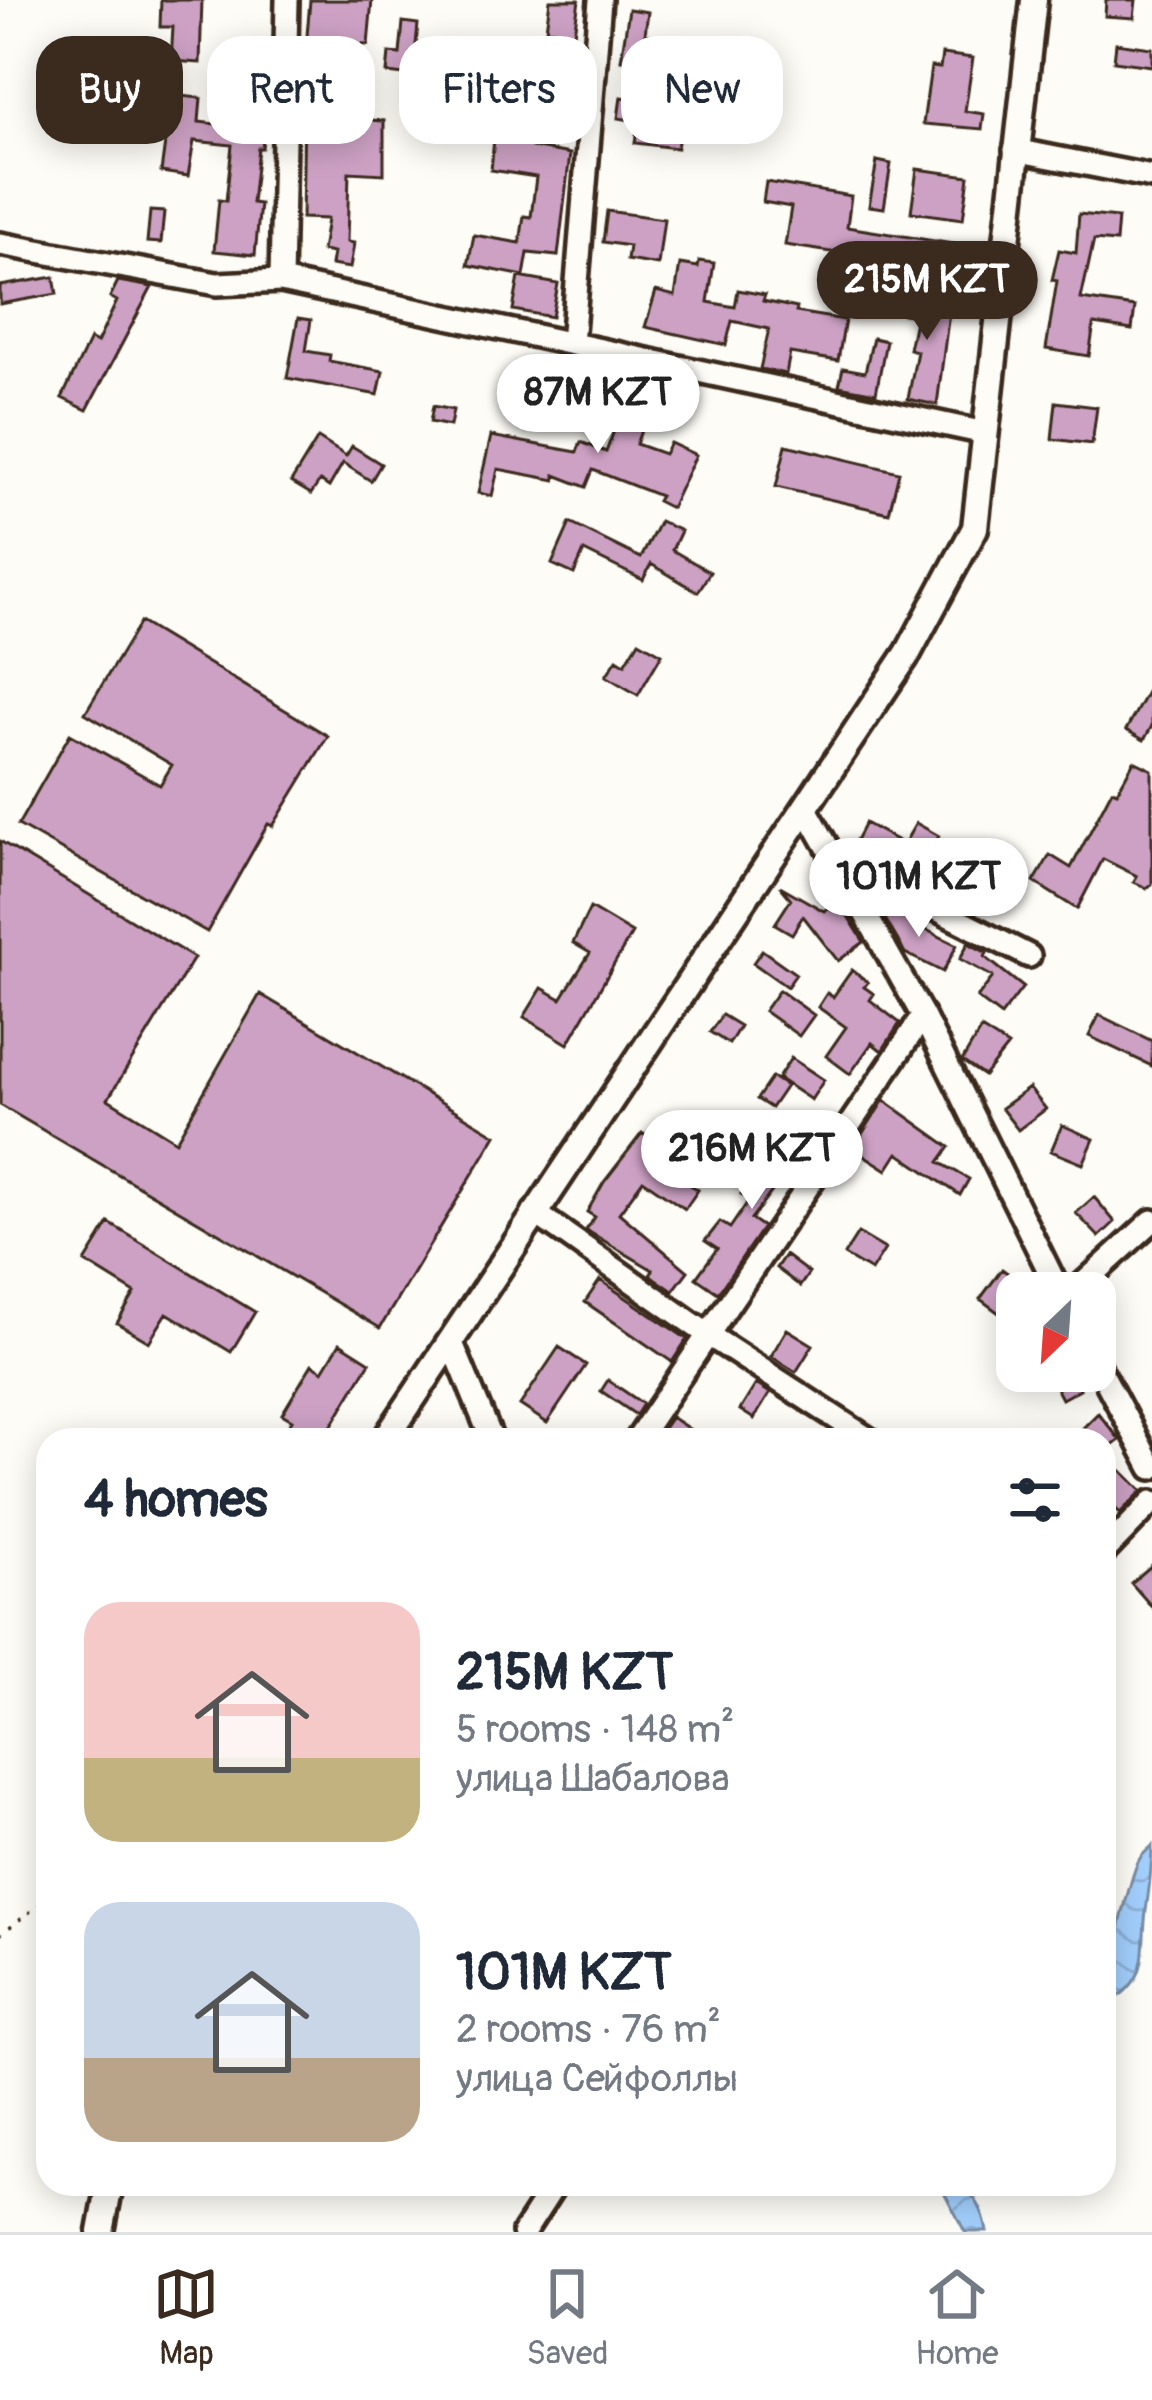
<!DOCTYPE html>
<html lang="en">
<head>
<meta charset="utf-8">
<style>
	:root { --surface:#fff; --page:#f2f2f3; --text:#1f2937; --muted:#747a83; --line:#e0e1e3; --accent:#3b2a1e }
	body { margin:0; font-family:Pangolin,sans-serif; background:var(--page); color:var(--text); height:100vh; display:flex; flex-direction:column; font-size:45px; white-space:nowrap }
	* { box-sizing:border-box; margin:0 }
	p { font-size:39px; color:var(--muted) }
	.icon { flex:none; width:66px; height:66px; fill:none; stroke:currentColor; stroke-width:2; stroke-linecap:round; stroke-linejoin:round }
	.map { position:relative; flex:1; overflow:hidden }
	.side { position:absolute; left:36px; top:1428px; width:1080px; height:768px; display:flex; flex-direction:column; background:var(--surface); border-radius:36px; box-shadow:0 6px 30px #0003 }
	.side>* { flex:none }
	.guide { position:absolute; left:36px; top:36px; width:1080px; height:108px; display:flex; gap:24px }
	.needle { width:78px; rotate:205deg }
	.fabs { position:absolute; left:996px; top:1272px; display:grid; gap:24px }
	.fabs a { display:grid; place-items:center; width:120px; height:120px; border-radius:24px; background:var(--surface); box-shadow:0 6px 30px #0003; font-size:60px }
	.price { position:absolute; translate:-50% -102px; padding:0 27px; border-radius:42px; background:#fff; color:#222; font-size:39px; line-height:78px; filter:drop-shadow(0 3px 6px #0008) }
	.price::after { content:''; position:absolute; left:50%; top:72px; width:36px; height:27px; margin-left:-18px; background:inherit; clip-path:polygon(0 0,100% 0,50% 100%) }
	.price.on { background:var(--accent); color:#fff }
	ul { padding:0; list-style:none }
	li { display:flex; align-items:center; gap:36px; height:300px; padding:0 48px }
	li span { display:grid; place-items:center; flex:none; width:336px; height:240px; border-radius:36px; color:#555 }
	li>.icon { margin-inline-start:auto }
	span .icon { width:144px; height:144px; fill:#fffc; stroke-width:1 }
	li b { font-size:51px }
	h2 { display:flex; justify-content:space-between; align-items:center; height:144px; padding:0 48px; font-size:51px }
	.pill { padding:0 42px; border-radius:36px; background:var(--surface); box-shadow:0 6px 30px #0003; font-size:42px; line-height:108px }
	.pill.on { background:var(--accent); color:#fff }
	.menu { display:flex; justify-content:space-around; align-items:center; height:168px; border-top:3px solid var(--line); background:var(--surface); font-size:33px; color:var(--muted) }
	.menu a { display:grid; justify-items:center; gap:6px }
	.menu .on { color:var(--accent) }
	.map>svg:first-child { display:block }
</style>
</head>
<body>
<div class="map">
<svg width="1152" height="2232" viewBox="0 0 1152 2232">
	<defs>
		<pattern id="water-waves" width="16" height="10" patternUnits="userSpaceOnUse" patternTransform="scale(3)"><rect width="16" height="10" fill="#a2cefc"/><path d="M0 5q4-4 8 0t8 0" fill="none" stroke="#8cb1d8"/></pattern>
	</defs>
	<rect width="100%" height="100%" fill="#fdfcf7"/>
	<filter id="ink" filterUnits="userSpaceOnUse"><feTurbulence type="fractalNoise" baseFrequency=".00833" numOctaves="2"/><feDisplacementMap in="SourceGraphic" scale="24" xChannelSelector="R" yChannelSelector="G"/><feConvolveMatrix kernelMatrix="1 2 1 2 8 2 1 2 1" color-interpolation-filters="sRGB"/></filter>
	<g filter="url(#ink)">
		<path fill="url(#water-waves)" stroke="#798ca3" stroke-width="3" d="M1152 1846C1152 1869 1149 1889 1146 1911 1140 1960 1152 1977 1104 2007 1104 1990 1130 1875 1139 1860 1142 1854 1148 1850 1152 1846Z
			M921 2184C962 2184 979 2187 987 2232H965L944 2192Z"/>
		<path fill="#cda1c4" stroke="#3b2a1e" stroke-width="3" d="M161 0H202L200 63 171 61 173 27H160Z
			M310 0H372L368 45 346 44 344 72 358 73 356 119 384 121V174L349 172 347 242 354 243 350 268 331 265 333 253 322 251 327 219 302 218 305 60Z
			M550 0H579L574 33 546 29Z
			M1106 0H1136L1134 18 1105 16Z
			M629 9 648 12 645 34 654 36 649 65 621 60Z
			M403 22 418 24 413 76 387 73 389 53 400 54Z
			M1116 43 1152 48V66L1114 61Z
			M942 54 973 58 965 111 984 114 982 129 923 124 931 67 940 68Z
			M533 64 576 68 573 93 531 88Z
			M106 86 134 88 132 125 104 123Z
			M160 94 201 98 199 122 264 130 262 148H258L252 203 260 204 255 255 214 251 219 200 226 201 232 145 194 141 188 176 161 172 169 113 158 112Z
			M621 97 658 102 654 131 679 135 677 148 635 143 638 121 618 118Z
			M497 107 536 111 532 147 570 154 558 256 528 253 524 276 468 265 474 235 520 243 524 216 531 217 536 177 491 170Z
			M877 161 891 164 884 208 869 206Z
			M917 169 969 176 963 219 911 212Z
			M766 182 851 196 847 227 972 247 968 273 785 245 791 207 763 202Z
			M150 211 164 212 161 243 147 242Z
			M607 211 664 219 658 265 627 260 629 246 603 242Z
			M1079 214 1118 218 1116 242 1094 240 1081 299 1135 307 1132 330 1094 324 1089 356 1046 349 1057 281 1052 280 1059 250 1076 253Z
			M699 261 714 263 708 302 735 307 738 290 765 295 763 301 797 308 796 312 845 320 838 361 790 353 786 374 760 369 769 329 732 321 726 345 645 327 656 291 675 296 680 264 698 267Z
			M54 277 57 294 0 304V286Z
			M519 277 558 284 552 317 513 310Z
			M118 281 152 287 87 410 62 398 90 339 97 343 117 301 110 297Z
			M907 290 951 297 937 405 908 399 917 351 909 349 916 316 903 314Z
			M298 318 311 320 306 351 330 355 329 361 383 371 378 395 287 378Z
			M873 338 886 341 876 393 839 386 843 368 865 372Z
			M622 387 654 397 636 444 664 454 670 443 696 455 671 508 657 501 660 496 593 470 586 487 555 475V480L498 469 492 496 478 493 491 436 577 452 581 442 606 452 615 428 607 425Z
			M1056 402 1097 407 1092 444 1052 439Z
			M433 406 453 410 450 426 430 422Z
			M318 438 346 456 352 446 381 464 371 481 343 463 329 487 320 481 311 494 291 482Z
			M786 445 899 472 889 513 776 487Z
			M660 521 681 531 672 550 710 572 698 592 651 564 643 580 584 551 574 574 552 564 570 523 641 558Z
			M140 622 328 736 273 826 268 824 207 932 18 825 70 734 160 785 172 765 85 713Z
			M639 641 662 654 638 695 606 676 617 659 625 664Z
			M1152 683V726L1144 740 1126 730Z
			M1134 761 1152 770V884L1147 888 1134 882 1137 876 1103 859 1077 909 1034 882 1050 855 1071 868 1112 790 1117 792Z
			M865 823 904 844 916 823 939 836 934 844 981 869 963 904 937 891 942 880 892 853 886 865 853 846Z
			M0 841 194 958 108 1099 176 1141 260 994 496 1135 380 1328 0 1105Z
			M780 886 824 911 838 900 864 942 838 961 803 916 792 934 775 924 791 899Z
			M890 904 915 917 912 923 957 945 943 972 905 953 884 917Z
			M590 908 632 933 568 1044 524 1017 542 988 561 999 590 953 573 943Z
			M968 943 987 953 985 957 1023 987 1001 1016 977 998 993 977 960 959Z
			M762 950 796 974 787 987 753 963Z
			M852 970 868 982 864 987 874 994 870 1000 900 1023 882 1051 872 1043 850 1074 826 1056 846 1027 818 1007 827 993 833 997Z
			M779 990 814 1015 799 1036 764 1011Z
			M722 1015 740 1026 729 1044 710 1032Z
			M1099 1015 1152 1041V1066L1089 1036Z
			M981 1029 1008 1046 984 1076 962 1061Z
			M791 1058 824 1080 811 1100 778 1078Z
			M772 1077 786 1086 771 1108 757 1099Z
			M1029 1088 1046 1109 1018 1130 1001 1108Z
			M884 1100 950 1147 939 1162 969 1179 960 1195 898 1153 887 1170 853 1148Z
			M741 1124 754 1132 745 1147 732 1139Z
			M1062 1125 1094 1139 1083 1164 1051 1151Z
			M789 1130 816 1147 794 1180 785 1174 751 1219 763 1227 718 1293 696 1278 717 1249 705 1241 720 1222 730 1228 749 1200 741 1194 757 1174 760 1176Z
			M642 1133 681 1160 672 1172 698 1190 685 1209 643 1180 619 1213 688 1271 673 1291 650 1275 653 1270 586 1230 595 1217 587 1212 604 1182Z
			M1094 1197 1115 1222 1099 1237 1076 1213Z
			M109 1223 255 1312 231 1352 167 1313 149 1342 117 1323 135 1293 85 1262Z
			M858 1233 885 1249 871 1271 844 1255Z
			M785 1255 809 1273 800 1286 776 1268Z
			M1002 1269 1026 1287 1017 1293 1003 1316 980 1299Z
			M600 1280 687 1339 672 1362 585 1302Z
			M787 1329 813 1345 796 1372 771 1356Z
			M340 1343 370 1362 323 1440H298L285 1432 292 1420 282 1414 312 1364 323 1371Z
			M559 1347 586 1365 547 1423 520 1405Z
			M1059 1371H1070L1080 1389 1062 1399 1050 1376Z
			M608 1380 643 1404 636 1415 601 1391Z
			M756 1384 770 1393 754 1419 740 1410Z
			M1098 1413 1120 1440 1104 1452V1440H1090L1080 1431Z
			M671 1417 706 1440H655Z
			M1104 1453 1142 1491 1120 1513 1104 1497Z
			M1152 1565V1607L1131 1583Z"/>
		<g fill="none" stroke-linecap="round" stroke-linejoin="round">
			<defs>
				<path id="minor" d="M1015 150 1152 177
					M0 244 217 284 281 281 985 433
					M281 281 287 0
					M572 344 600 0
					M805 807 923 1016 1060 1293
					M831 856 1029 956
					M534 1212 707 1334 870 1440
					M1073 1293 1152 1221
					M452 1343 492 1440
					M1095 1360 1152 1468
					M637 1440 923 1016
					M1104 1552 1152 1502
					M524 2232 555 2184"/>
				<path id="tertiary" d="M385 1440 908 653 975 528 1034 0
					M101 2232 110 2184"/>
			</defs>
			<use href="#minor" stroke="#3b2a1e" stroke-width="30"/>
			<use href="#tertiary" stroke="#3b2a1e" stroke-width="33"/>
			<path stroke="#3b2a1e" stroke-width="3" stroke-dasharray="3 9" stroke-linecap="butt" d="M0 1935 48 1898"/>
			<use href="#minor" stroke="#fdfcf7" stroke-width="21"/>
			<use href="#tertiary" stroke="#fdfcf7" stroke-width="24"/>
		</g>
	</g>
</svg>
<div class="fabs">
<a><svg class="needle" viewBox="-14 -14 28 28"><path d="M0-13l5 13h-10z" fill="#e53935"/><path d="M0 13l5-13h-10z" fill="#747a83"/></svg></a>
</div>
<b class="price on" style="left:927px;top:343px">215M KZT</b>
<b class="price" style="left:598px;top:456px">87M KZT</b>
<b class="price" style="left:919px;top:940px">101M KZT</b>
<b class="price" style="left:752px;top:1212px">216M KZT</b>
<div class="guide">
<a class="pill on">Buy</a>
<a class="pill">Rent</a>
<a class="pill">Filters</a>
<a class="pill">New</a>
</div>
<section class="side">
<h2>4 homes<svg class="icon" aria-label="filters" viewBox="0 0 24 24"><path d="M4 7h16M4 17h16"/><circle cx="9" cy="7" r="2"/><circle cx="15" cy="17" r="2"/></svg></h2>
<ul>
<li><span style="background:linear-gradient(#f6c9c9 65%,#c2b280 0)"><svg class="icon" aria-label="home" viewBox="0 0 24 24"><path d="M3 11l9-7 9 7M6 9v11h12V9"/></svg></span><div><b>215M KZT</b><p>5 rooms · 148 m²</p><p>улица Шабалова</p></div></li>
<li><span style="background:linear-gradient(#c9d6e8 65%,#b9a48a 0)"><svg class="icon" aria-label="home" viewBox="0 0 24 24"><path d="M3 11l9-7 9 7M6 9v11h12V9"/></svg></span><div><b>101M KZT</b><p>2 rooms · 76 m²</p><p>улица Сейфоллы</p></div></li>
</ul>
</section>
</div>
<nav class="menu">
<a class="on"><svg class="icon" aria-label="map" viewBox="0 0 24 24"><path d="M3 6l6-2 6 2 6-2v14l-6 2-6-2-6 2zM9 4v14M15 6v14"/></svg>Map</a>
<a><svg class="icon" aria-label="saved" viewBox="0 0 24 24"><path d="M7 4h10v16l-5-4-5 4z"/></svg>Saved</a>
<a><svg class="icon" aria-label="home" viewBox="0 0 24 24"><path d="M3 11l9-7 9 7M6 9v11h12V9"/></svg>Home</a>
</nav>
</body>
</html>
